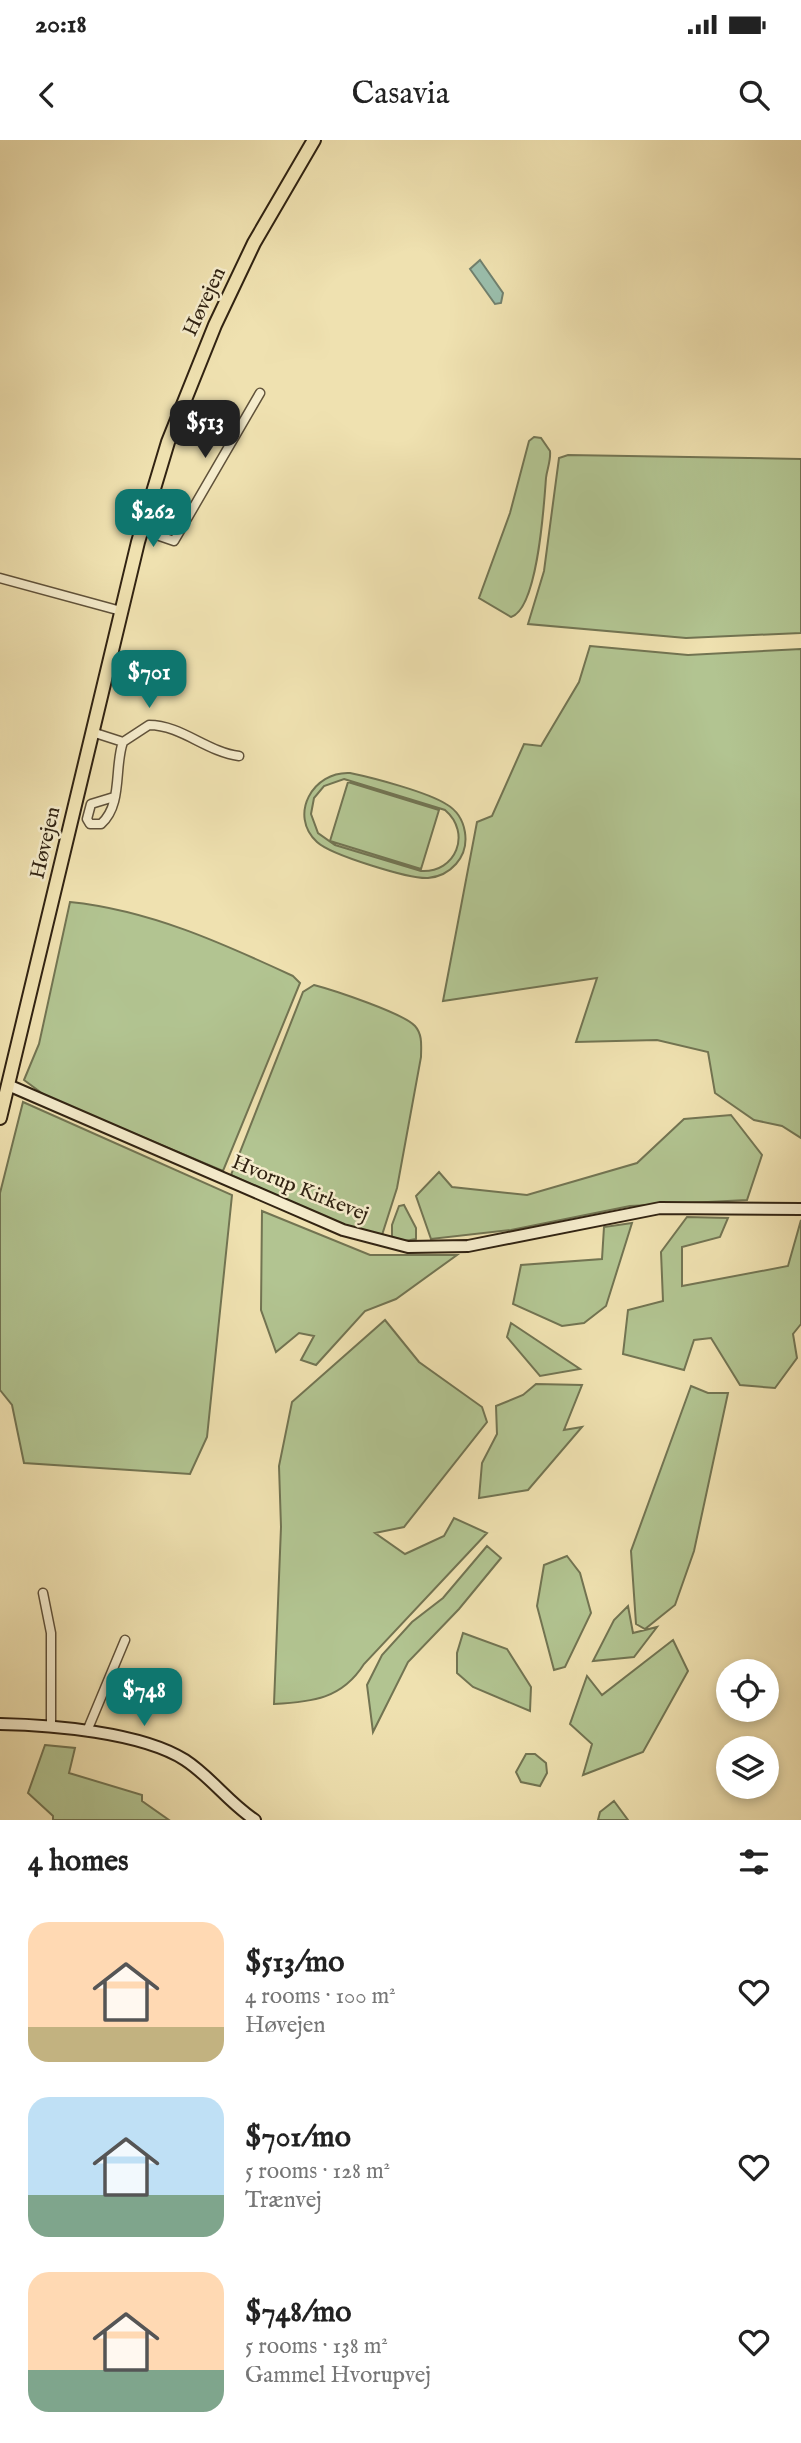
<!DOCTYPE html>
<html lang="en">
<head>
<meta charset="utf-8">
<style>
	:root { --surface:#fff; --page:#f6f6f6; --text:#222; --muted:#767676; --accent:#0f766e }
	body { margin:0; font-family:"IM FELL English",serif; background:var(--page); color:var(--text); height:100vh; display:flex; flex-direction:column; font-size:26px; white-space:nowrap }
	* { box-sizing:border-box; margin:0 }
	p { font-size:23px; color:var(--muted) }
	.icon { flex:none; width:38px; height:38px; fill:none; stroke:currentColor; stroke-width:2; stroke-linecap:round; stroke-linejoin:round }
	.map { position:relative; height:1680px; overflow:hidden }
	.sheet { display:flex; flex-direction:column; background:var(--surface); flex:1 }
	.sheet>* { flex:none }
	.fabs { position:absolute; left:716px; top:1519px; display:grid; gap:14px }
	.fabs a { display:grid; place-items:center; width:63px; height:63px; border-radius:50%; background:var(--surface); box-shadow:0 4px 10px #0003; font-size:35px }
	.price { position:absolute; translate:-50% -60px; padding:0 16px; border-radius:14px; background:var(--accent); color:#fff; font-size:23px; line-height:46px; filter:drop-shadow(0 2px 4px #0008) }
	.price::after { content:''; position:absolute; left:50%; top:42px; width:21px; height:16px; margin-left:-10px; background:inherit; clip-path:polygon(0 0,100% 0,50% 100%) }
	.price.active { background:#222; color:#fff }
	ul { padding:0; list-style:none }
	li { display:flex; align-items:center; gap:21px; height:175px; padding:0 28px }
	li span { display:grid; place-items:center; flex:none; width:196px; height:140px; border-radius:21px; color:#555 }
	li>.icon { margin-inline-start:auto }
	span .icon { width:84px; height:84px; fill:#fffc; stroke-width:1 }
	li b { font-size:30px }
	h2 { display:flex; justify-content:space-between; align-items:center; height:84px; padding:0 28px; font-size:30px }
	.status { display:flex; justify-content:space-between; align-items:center; height:49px; padding:0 35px; background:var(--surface); direction:ltr }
	.status svg { height:19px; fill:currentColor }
	header { display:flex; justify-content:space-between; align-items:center; height:91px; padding:0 28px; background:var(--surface); font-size:32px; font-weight:600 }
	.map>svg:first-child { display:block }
</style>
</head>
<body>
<div class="status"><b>20:18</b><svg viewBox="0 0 49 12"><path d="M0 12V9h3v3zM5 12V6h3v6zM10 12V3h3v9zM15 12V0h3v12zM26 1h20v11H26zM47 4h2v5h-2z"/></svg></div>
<header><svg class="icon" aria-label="back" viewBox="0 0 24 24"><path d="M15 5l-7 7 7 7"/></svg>Casavia<svg class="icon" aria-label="search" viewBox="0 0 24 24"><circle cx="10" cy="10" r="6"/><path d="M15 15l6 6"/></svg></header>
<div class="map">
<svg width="801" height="1680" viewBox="0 0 801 1680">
	<rect width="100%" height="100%" fill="#efe1b0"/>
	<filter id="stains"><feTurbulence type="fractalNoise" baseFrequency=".00286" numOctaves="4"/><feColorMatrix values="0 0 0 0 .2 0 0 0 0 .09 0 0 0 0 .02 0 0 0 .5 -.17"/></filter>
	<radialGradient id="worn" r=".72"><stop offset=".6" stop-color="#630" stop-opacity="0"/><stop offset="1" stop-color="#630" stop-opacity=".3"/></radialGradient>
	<path fill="#b2c491" stroke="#727452" stroke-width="2" fill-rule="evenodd" d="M534 297 541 298 550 311C551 321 547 329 546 338 544 364 538 469 511 477L479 458 510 373 529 301Z
		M568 315 801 319V493L686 498 528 484 544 431 559 318Z
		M590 506 688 515 801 509V998L782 986 754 980 715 953 708 912 657 900 576 902 597 838 443 861 477 682 492 676 524 604 541 606 579 542Z
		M350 633C374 638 427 652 446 664 467 676 472 706 456 724 449 732 439 737 428 738 409 739 331 715 317 702 288 675 313 631 350 633ZM344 639 445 670C472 693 456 733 421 731L335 705 318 693 311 674 314 658 324 646Z
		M348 642 439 670 421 729 330 701Z
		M70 762C149 770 222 803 293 836L300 843 223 1031 47 957 24 940 39 904Z
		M314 845C333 850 403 873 415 886 423 895 421 907 421 917L397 1048 382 1095 351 1089 231 1035 303 852Z
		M23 962 232 1055 207 1297 190 1334 24 1323 12 1265 0 1250V1053Z
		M731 975 762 1015 747 1060 630 1066 511 1090 431 1099 416 1056 439 1032 452 1047 527 1055 637 1023 684 979Z
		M404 1065 416 1088V1099L405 1101 392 1097V1085L399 1066Z
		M262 1071 370 1115H457L396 1159 365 1171 316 1225 301 1220 314 1196 299 1193 276 1212 261 1170Z
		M687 1077 728 1078 720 1097 682 1107V1146L788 1126 801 1080V1184L793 1194 797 1218 775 1248 740 1245 711 1198 694 1200 684 1230 623 1214 628 1170 663 1161 661 1112Z
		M632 1083 606 1166 584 1183 562 1186 513 1164 521 1125 602 1119 604 1087Z
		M385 1180 419 1222 482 1267 487 1282 404 1387 375 1393 405 1414 444 1396 454 1378 487 1393 364 1524C342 1559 312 1562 274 1564L281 1387 279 1326 292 1262Z
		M511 1183 580 1229 540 1236 507 1197Z
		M536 1244 582 1245 564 1290 582 1287 528 1350 479 1358 482 1323 497 1294 496 1266 523 1255Z
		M691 1246 708 1253H728L694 1411 675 1465 645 1489 636 1484 631 1411Z
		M487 1406 501 1418 459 1469 408 1522 373 1592 367 1545 382 1515 412 1482 443 1458Z
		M567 1416 580 1433 591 1473 565 1527 554 1530 537 1466 544 1425Z
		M628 1466 633 1493 657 1487 634 1517 593 1521 614 1480Z
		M463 1493 507 1509 531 1547 530 1571 473 1547 457 1533V1513Z
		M673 1500 688 1531 643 1612 583 1635 592 1604 570 1584 587 1536 602 1555Z
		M45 1605 75 1608 69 1633 142 1655V1661L169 1680H53V1676L28 1653Z
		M526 1614H535L546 1623 547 1633 540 1646 521 1642 516 1632Z
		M614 1661 628 1680H598L600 1672Z"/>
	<path fill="#9abeac" stroke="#70806e" stroke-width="2" d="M480 120 503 153 501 163 495 164 470 129Z"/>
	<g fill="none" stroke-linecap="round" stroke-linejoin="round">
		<defs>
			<path id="street" d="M142 390 174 401 260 253
				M0 438 121 471
				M92 592 123 602
				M114 657 91 664 87 679 90 684H101C123 665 114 626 123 602L149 585C181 585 207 612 239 616
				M43 1453 51 1493V1586
				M87 1591 125 1500"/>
			<path id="secondary" d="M8 945 343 1090 408 1107 468 1106 660 1068 801 1069
				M0 1584C51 1585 141 1592 185 1620 211 1637 229 1663 255 1680"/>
			<path id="primary" d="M0 978 138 402 168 302 215 185 254 103 314 0"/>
		</defs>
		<use href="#street" stroke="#60523a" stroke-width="11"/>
		<use href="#secondary" stroke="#312312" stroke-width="14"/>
		<use href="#primary" stroke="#312312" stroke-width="16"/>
		<use href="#street" stroke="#f5eccc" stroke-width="8"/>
		<use href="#secondary" stroke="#f5eccc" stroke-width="10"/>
		<use href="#primary" stroke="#efe1b0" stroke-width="12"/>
	</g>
	<g text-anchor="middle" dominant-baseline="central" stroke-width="5" stroke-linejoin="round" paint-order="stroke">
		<g font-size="21" fill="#312312" stroke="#f5eccc">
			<text transform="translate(205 162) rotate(-65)">Høvejen</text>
			<text transform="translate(46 703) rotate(-77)">Høvejen</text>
			<text transform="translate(300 1049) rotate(22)">Hvorup Kirkevej</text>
		</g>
	</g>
	<rect width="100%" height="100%" filter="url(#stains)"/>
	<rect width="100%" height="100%" fill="url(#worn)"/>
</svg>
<div class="fabs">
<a><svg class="icon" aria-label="locate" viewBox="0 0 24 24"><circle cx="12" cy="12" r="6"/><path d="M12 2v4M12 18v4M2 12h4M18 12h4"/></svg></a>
<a><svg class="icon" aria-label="layers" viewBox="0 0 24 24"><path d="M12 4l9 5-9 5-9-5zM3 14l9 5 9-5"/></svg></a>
</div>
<b class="price active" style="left:205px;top:320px">$513</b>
<b class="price" style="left:153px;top:409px">$262</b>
<b class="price" style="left:149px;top:570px">$701</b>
<b class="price" style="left:144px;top:1588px">$748</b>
</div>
<section class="sheet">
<h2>4 homes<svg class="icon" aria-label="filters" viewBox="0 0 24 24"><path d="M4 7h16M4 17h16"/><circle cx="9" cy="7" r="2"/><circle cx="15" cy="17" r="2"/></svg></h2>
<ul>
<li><span style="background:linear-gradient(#ffd9b3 75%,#c2b280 0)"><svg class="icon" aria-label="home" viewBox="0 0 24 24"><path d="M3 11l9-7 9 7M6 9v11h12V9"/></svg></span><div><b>$513/mo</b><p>4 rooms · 100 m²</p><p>Høvejen</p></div><svg class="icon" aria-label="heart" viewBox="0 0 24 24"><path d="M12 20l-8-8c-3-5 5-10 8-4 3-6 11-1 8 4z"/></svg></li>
<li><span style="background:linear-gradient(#bfe0f5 70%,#7fa58c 0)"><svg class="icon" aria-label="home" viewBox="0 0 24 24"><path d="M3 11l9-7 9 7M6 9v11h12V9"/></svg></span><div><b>$701/mo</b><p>5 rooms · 128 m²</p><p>Trænvej</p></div><svg class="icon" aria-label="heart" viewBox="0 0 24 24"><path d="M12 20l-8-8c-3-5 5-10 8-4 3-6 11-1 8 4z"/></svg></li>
<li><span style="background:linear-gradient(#ffd9b3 70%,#7fa58c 0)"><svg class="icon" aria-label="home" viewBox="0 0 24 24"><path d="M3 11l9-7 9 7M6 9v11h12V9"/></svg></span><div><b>$748/mo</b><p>5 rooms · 138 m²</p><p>Gammel Hvorupvej</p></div><svg class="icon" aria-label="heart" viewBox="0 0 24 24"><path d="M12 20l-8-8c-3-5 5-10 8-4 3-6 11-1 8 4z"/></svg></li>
</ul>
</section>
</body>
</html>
